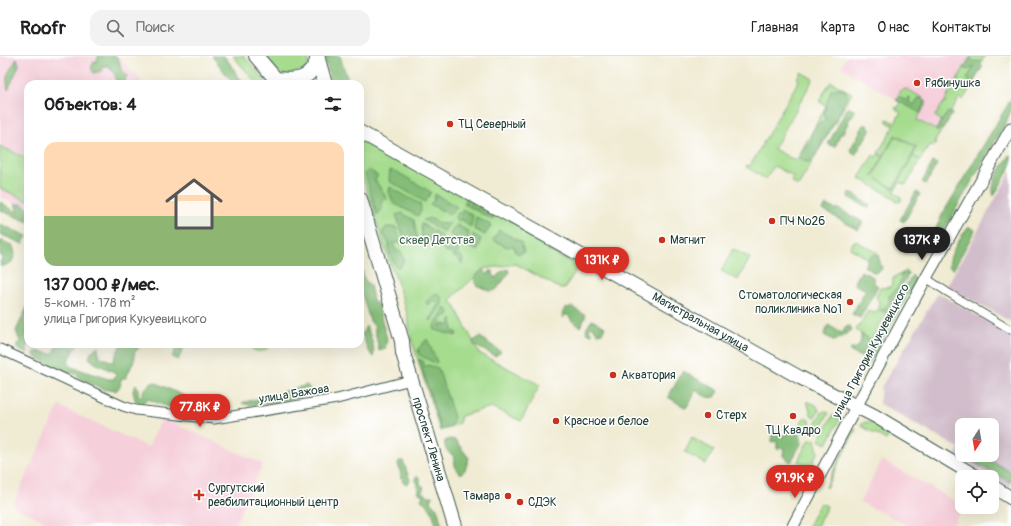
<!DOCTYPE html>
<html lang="ru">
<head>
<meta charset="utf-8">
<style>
	:root { --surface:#fff; --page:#f2f2f2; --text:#202124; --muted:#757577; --line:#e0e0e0; --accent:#d93025 }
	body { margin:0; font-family:Pangolin,sans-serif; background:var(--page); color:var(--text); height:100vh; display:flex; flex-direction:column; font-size:15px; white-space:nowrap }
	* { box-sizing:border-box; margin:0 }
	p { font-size:13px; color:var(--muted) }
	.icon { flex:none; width:22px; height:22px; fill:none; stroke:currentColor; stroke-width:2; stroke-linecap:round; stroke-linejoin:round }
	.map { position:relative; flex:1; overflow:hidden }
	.details { position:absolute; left:24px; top:24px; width:340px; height:268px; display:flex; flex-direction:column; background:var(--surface); border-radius:12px; box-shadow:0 4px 16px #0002 }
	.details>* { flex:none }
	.needle { width:26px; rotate:191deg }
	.tools { position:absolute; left:955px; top:362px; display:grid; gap:8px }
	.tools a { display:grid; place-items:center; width:44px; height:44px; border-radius:8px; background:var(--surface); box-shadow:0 4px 16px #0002; font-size:20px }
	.price { position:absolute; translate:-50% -34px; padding:0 9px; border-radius:14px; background:var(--accent); color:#fff; font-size:13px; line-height:26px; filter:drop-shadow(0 1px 2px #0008) }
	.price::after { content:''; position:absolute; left:50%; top:24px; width:12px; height:9px; margin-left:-6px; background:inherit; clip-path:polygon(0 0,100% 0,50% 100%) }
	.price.active { background:#222; color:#fff }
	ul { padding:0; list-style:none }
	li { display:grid; align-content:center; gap:8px; height:212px; padding:0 20px }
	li+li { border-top:1px solid var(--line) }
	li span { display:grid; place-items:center; height:124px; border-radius:12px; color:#555 }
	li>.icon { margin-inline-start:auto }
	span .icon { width:72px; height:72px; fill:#fffc; stroke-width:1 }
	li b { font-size:17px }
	h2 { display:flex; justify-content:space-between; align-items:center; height:48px; padding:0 20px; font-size:17px }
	header { display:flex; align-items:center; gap:24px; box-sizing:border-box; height:56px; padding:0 20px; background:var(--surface); border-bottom:1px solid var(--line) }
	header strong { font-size:19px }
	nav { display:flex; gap:22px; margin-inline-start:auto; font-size:14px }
	.search { width:280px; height:36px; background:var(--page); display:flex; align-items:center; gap:10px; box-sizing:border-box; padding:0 14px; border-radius:12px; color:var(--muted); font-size:15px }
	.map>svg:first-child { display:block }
</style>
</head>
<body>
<header>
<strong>Roofr</strong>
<div class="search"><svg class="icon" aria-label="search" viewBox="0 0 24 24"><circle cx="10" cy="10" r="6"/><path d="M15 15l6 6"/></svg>Поиск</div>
<nav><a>Главная</a><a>Карта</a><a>О нас</a><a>Контакты</a></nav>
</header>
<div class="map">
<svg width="1011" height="470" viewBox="0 0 1011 470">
	<rect width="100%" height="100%" fill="#fff"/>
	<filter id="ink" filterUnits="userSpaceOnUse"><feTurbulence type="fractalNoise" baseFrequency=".025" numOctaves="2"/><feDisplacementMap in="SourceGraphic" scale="8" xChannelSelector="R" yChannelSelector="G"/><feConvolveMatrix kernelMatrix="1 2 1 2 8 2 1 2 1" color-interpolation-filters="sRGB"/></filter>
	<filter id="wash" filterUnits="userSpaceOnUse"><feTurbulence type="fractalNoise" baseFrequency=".012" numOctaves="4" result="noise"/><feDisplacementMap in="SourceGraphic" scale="16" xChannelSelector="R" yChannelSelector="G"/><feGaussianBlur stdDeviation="0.9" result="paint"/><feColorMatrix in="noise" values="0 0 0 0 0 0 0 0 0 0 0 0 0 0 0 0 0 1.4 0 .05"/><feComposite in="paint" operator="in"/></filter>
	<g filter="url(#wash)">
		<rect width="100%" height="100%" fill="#f0ebd3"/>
		<path fill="#f5cfda" d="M0 0H118L144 28H28V154L0 141Z
			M847 0H983L938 77 913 64 917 56 841 11Z
			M59 350 148 391 162 362 263 408 234 470H56L12 450Z
			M882 404 962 449V451H963L952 470 945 468 939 470H909L860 446Z"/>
		<path fill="#d1bdcb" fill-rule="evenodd" d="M1011 115V266L947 230Z
			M938 237 1011 279V431L955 400 959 392 879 348 881 331ZM962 369H992V399H962Z"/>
		<path fill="#a5dc8d" stroke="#628c60" d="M233 0H244L268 28H257Z
			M264 0H308C312 16 293 18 282 19Z
			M971 0H985L980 8 983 10 963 44 959 42 951 56 952 58 935 85 936 89 934 90 930 89 920 104 913 100 917 91 895 79 883 100 878 97 894 70 887 66V63L895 67 901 56 895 53 896 51 898 52 900 47 896 44 901 34 907 33 926 44V48L917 64 936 74 941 64 935 60 944 46 947 47 945 44 958 23H960L958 22Z
			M801 16 813 23 774 93 796 105 826 50 819 45 829 28 831 26 852 37 798 130 791 125 793 120 774 110 766 123 746 111 747 109 750 110 799 24 797 22Z
			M360 80 580 203 579 209 565 232 561 233 516 208 483 213 450 244 455 250 479 297 540 329 521 365 491 351 461 360 459 367 440 375 411 282 408 261 395 219 390 208 360 114Z
			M895 80 916 92 894 132 877 123 894 133 913 100 920 105 906 129 900 126 894 136 901 141V145L898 146 895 145 894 142 859 122 873 99 876 101 878 98 883 101 872 120 873 121Z
			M0 90 28 103V145L0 132Z
			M854 185H856L878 197V199H873L868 203 850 192Z
			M733 193 750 202 738 224 721 215Z
			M906 215 909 217 887 257 879 252V246L876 241 880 232 890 231 893 227V222Z
			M878 253 886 258 871 284 861 278 856 274 868 255 875 257Z
			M248 288H271C266 298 254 298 248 288Z
			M807 345 816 349 819 354 814 362 812 361Z
			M826 355 829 357 817 377 815 368 822 356Z
			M833 359 840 363 827 388 819 384Z
			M805 361 810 365 811 369 806 378 798 373 803 363Z
			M865 366 877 367 892 375 886 384 860 369Z
			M855 372 856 373 826 432 825 431Z
			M692 382 714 394 706 408 685 396Z
			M815 383 818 396 810 411 798 405 808 385Z
			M820 447 827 450 817 470H808Z"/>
		<path fill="#84bc78" stroke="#527c56" d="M98 0H116L119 3 121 13 127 20 125 24 126 28H116C117 21 113 15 109 10H103L101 15 94 17 91 12 94 6 97 5Z
			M212 0H224L234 13 236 18 245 28H236L233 27Z
			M324 0H340L349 28H332Z
			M17 2 19 9 8 34C4 15 10 17 17 2Z
			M970 2 974 5H980L982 10 973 26 969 25 967 23 974 10 968 14 964 12Z
			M838 32 846 35 848 41 843 47 842 53 813 103 810 106 802 105 799 102C801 95 804 88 811 86 812 73 814 70 825 65L824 56 831 34Z
			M898 41H901L906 45 907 42 910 41V43L909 46 914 49 919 42H923L926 46 921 53 922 56 920 57 897 44Z
			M1011 43V54L1006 66 942 177H934L942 159Z
			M848 51 855 55 851 62H849L847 66 848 67 842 78 841 77 835 91 828 88Z
			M949 56 952 58 943 73 941 72 937 76 936 74 945 60H946L947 57Z
			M864 69H867L871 73 855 99 850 94Z
			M1011 98V110L994 140C989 127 1003 109 1011 98Z
			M933 106 937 108 926 128 922 126Z
			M369 114 378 120 375 124 387 143 381 144 383 152 377 159 365 118Z
			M390 114 399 117 431 136 425 146 389 125Z
			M390 131 420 148 421 154 418 160 393 147 389 135Z
			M849 136C857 139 862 145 870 149L869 152H868L848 141Z
			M916 136 920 138 904 166 900 164Z
			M435 138 457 151 450 159 430 148 434 144Z
			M468 141 473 144V150L479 153 484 150 483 155 490 159 494 158 493 164 464 148Z
			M0 146 16 156 17 152 14 148H21L28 152V166L0 154Z
			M826 149 836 154 837 152 863 166 858 174 823 154Z
			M462 153 473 159 471 171 465 167 463 163 458 165 455 162 459 156 462 159Z
			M402 157 414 164 417 181 416 186 406 188 396 159Z
			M476 161 491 169 485 179 474 173Z
			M429 162 442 168 450 166 444 176 423 164Z
			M421 167 442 180 436 192 422 183Z
			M0 168 27 180 23 188 0 178Z
			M457 169 469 176 468 188 450 179 452 173Z
			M386 171H396L401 187H393L395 193 402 197 404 204 401 210 397 211C391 204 388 196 389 187L382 177Z
			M969 171 975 174 953 214 949 210C950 196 960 181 969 171Z
			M499 174 521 186 524 196 519 198 515 196 514 190 507 191 493 184Z
			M473 178 481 183 478 195 471 192Z
			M449 184 453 186 455 192 458 188V197L463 203 462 208 458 202 454 201 453 197H449L444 194 443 190 449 188Z
			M0 185H3L13 190 15 198 12 206 1 211 0 205 2 203 0 199Z
			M549 190H556L559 196H567L574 200 571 207 547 194Z
			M873 199H878L882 213 875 217 864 210 868 203Z
			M360 202 364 223 370 229 373 244 378 250 387 283 385 293 379 295 374 270 370 265 362 238 360 222Z
			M483 213 485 217 489 218 490 215H493V218L495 222 502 215 508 213 509 217 496 234 490 235 476 229 474 222Z
			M861 215 873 221 874 227 878 230 860 262 852 258 866 234 854 228Z
			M909 217 887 257 883 254 889 246V240C892 238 901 226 902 223L900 219Z
			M912 219 915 224 914 229 869 307 865 308 864 303Z
			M436 237 442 242V248L431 265 430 262 438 248 435 245 428 249 426 246Z
			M28 249 27 298 18 293 16 290 20 285 16 275Z
			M445 251 449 256 448 259 442 262 440 271 445 268 449 270 452 262 453 276H457L456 280 435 274 434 270Z
			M572 251 585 259V262L580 271 572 265 568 259H565L563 262 562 258 565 252Z
			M592 264 605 271 602 277 598 278 592 270 589 273 592 278 587 277 586 273Z
			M828 269 842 277 846 271 850 270 852 274 835 285 824 279Z
			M366 270C370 279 376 292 373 301L368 294 362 278Z
			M861 278 871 284 861 301 851 296V292H857L861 285Z
			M480 281 501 296 495 300 474 289 473 285Z
			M427 283 437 306 435 307 419 299 418 293Z
			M55 288H78L68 305 69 310 108 323H114L116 317 95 307 89 302 91 296 98 290 99 300 113 306 121 288H140L139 292 134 297 135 302 126 322H122L120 327 121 329 116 335 112 333 105 334 79 322 76 318 64 315 35 301 34 297 36 295 53 298 56 290Z
			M178 288H185L178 304 172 301Z
			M419 303 423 305 425 311 428 309 438 312 454 361 450 372 441 374Z
			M683 315 719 335 715 341C707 343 701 338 695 333L693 341 686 352 668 341Z
			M154 326 206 350 201 356C183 357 165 350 148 343L140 348 135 344 133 335 136 329 139 332 138 340H142C143 333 147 330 154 326Z
			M307 329 311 335H308L303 341 273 347 249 349 242 347Z
			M788 373 800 379 802 386 791 406 783 400 784 392 777 393V385L772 386 773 377H779L785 380Z
			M450 383 455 384 469 402 465 414 461 418 456 413 453 399C447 396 444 392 445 385Z
			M965 399H980L1011 416V426L970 404Z
			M399 405H403L410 424 407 428 403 426 398 408Z
			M417 420 420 422V428L424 431 422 435 428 440H433L431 446 437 452 442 470H436C434 459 431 450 421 444L423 439 419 437 415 422Z"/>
	</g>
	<g filter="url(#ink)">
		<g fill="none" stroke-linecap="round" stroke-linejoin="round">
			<defs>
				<path id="pedestrian" d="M926 222 947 236 1011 274"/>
				<path id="minor" d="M0 293 123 350 136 354 214 363 337 343 411 324"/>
				<path id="tertiary" d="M793 470 856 351 926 222 1011 72"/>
				<g id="secondary">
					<path id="s1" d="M360 76 799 321 875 360 977 421"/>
					<path d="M992 430 1011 442"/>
				</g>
				<g id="primary">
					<path d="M256 0 280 28"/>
					<path d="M317 0 325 28"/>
					<path d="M276 23C298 25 310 25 318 2"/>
					<path id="s2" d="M360 143 402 285 403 297 455 470"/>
				</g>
			</defs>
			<use href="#pedestrian" stroke="#3e574c" stroke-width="9"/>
			<use href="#minor" stroke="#3e574c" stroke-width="11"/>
			<use href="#tertiary" stroke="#3e574c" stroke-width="13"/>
			<use href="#secondary" stroke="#3e574c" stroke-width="15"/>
			<use href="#primary" stroke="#3e574c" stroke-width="16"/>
			<use href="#pedestrian" stroke="#fff" stroke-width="7"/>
			<use href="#minor" stroke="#fff" stroke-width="9"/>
			<use href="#tertiary" stroke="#fff" stroke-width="11"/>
			<use href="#secondary" stroke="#fff" stroke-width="13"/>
			<use href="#primary" stroke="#fff" stroke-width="14"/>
		</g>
	</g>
	<g fill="#c8321e" stroke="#fff" stroke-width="1.5">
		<circle cx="917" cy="27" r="4"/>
		<circle cx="450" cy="68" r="4"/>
		<circle cx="772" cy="165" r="4"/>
		<circle cx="662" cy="184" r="4"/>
		<circle cx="850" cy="246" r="4"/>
		<circle cx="613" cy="319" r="4"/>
		<circle cx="708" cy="359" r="4"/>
		<circle cx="793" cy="360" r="4"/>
		<circle cx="556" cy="365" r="4"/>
		<path d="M197 433h4v4h4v4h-4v4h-4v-4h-4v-4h4z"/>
		<circle cx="508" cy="440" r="4"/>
		<circle cx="520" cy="446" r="4"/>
	</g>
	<g text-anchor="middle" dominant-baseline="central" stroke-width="3" stroke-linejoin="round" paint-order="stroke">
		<g font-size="12" fill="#1f3d34" stroke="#fff" text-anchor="start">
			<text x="925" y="27">Рябинушка</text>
			<text x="458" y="68">ТЦ Северный</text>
			<text x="780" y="165">ПЧ №26</text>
			<text x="670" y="184">Магнит</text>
			<text x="842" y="239" text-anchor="end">Стоматологическая<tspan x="842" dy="14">поликлиника №1</tspan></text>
			<text x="621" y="319">Акватория</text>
			<text x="716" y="359">Стерх</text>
			<text x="564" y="365">Красное и белое</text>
			<text x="793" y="374" text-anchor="middle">ТЦ Квадро</text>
			<text x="208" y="432">Сургутский<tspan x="208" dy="14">реабилитационный центр</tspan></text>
			<text x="500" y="440" text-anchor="end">Тамара</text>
			<text x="528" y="446">СДЭК</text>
		</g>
		<g font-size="12" fill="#40654a" stroke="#fff">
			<text x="437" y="184">сквер Детства</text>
		</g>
		<g font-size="12" fill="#1f3d34" stroke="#fff">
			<text stroke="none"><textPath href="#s1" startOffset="390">Магистральная улица</textPath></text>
			<text transform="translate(871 295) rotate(-62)">улица Григория Кукуевицкого</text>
			<text transform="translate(294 338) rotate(-9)">улица Бажова</text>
			<text stroke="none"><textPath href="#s2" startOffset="250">проспект Ленина</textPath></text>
		</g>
	</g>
</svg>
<div class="tools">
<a><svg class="needle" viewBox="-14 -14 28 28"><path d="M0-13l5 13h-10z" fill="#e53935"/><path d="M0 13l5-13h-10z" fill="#757577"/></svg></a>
<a><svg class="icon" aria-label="locate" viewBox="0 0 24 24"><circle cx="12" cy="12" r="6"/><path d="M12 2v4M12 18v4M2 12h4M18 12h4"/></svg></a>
</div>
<b class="price active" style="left:922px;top:205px">137K ₽</b>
<b class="price" style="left:602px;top:225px">131K ₽</b>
<b class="price" style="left:200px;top:372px">77.8K ₽</b>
<b class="price" style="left:795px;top:443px">91.9K ₽</b>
<section class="details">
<h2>Объектов: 4<svg class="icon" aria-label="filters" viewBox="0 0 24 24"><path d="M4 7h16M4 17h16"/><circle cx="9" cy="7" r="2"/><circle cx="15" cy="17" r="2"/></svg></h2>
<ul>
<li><span style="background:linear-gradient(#ffd9b3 60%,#8fb573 0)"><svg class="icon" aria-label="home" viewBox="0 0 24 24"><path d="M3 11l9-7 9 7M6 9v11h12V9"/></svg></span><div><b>137 000 ₽/мес.</b><p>5-комн. · 178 m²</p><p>улица Григория Кукуевицкого</p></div></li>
</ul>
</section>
</div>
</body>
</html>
